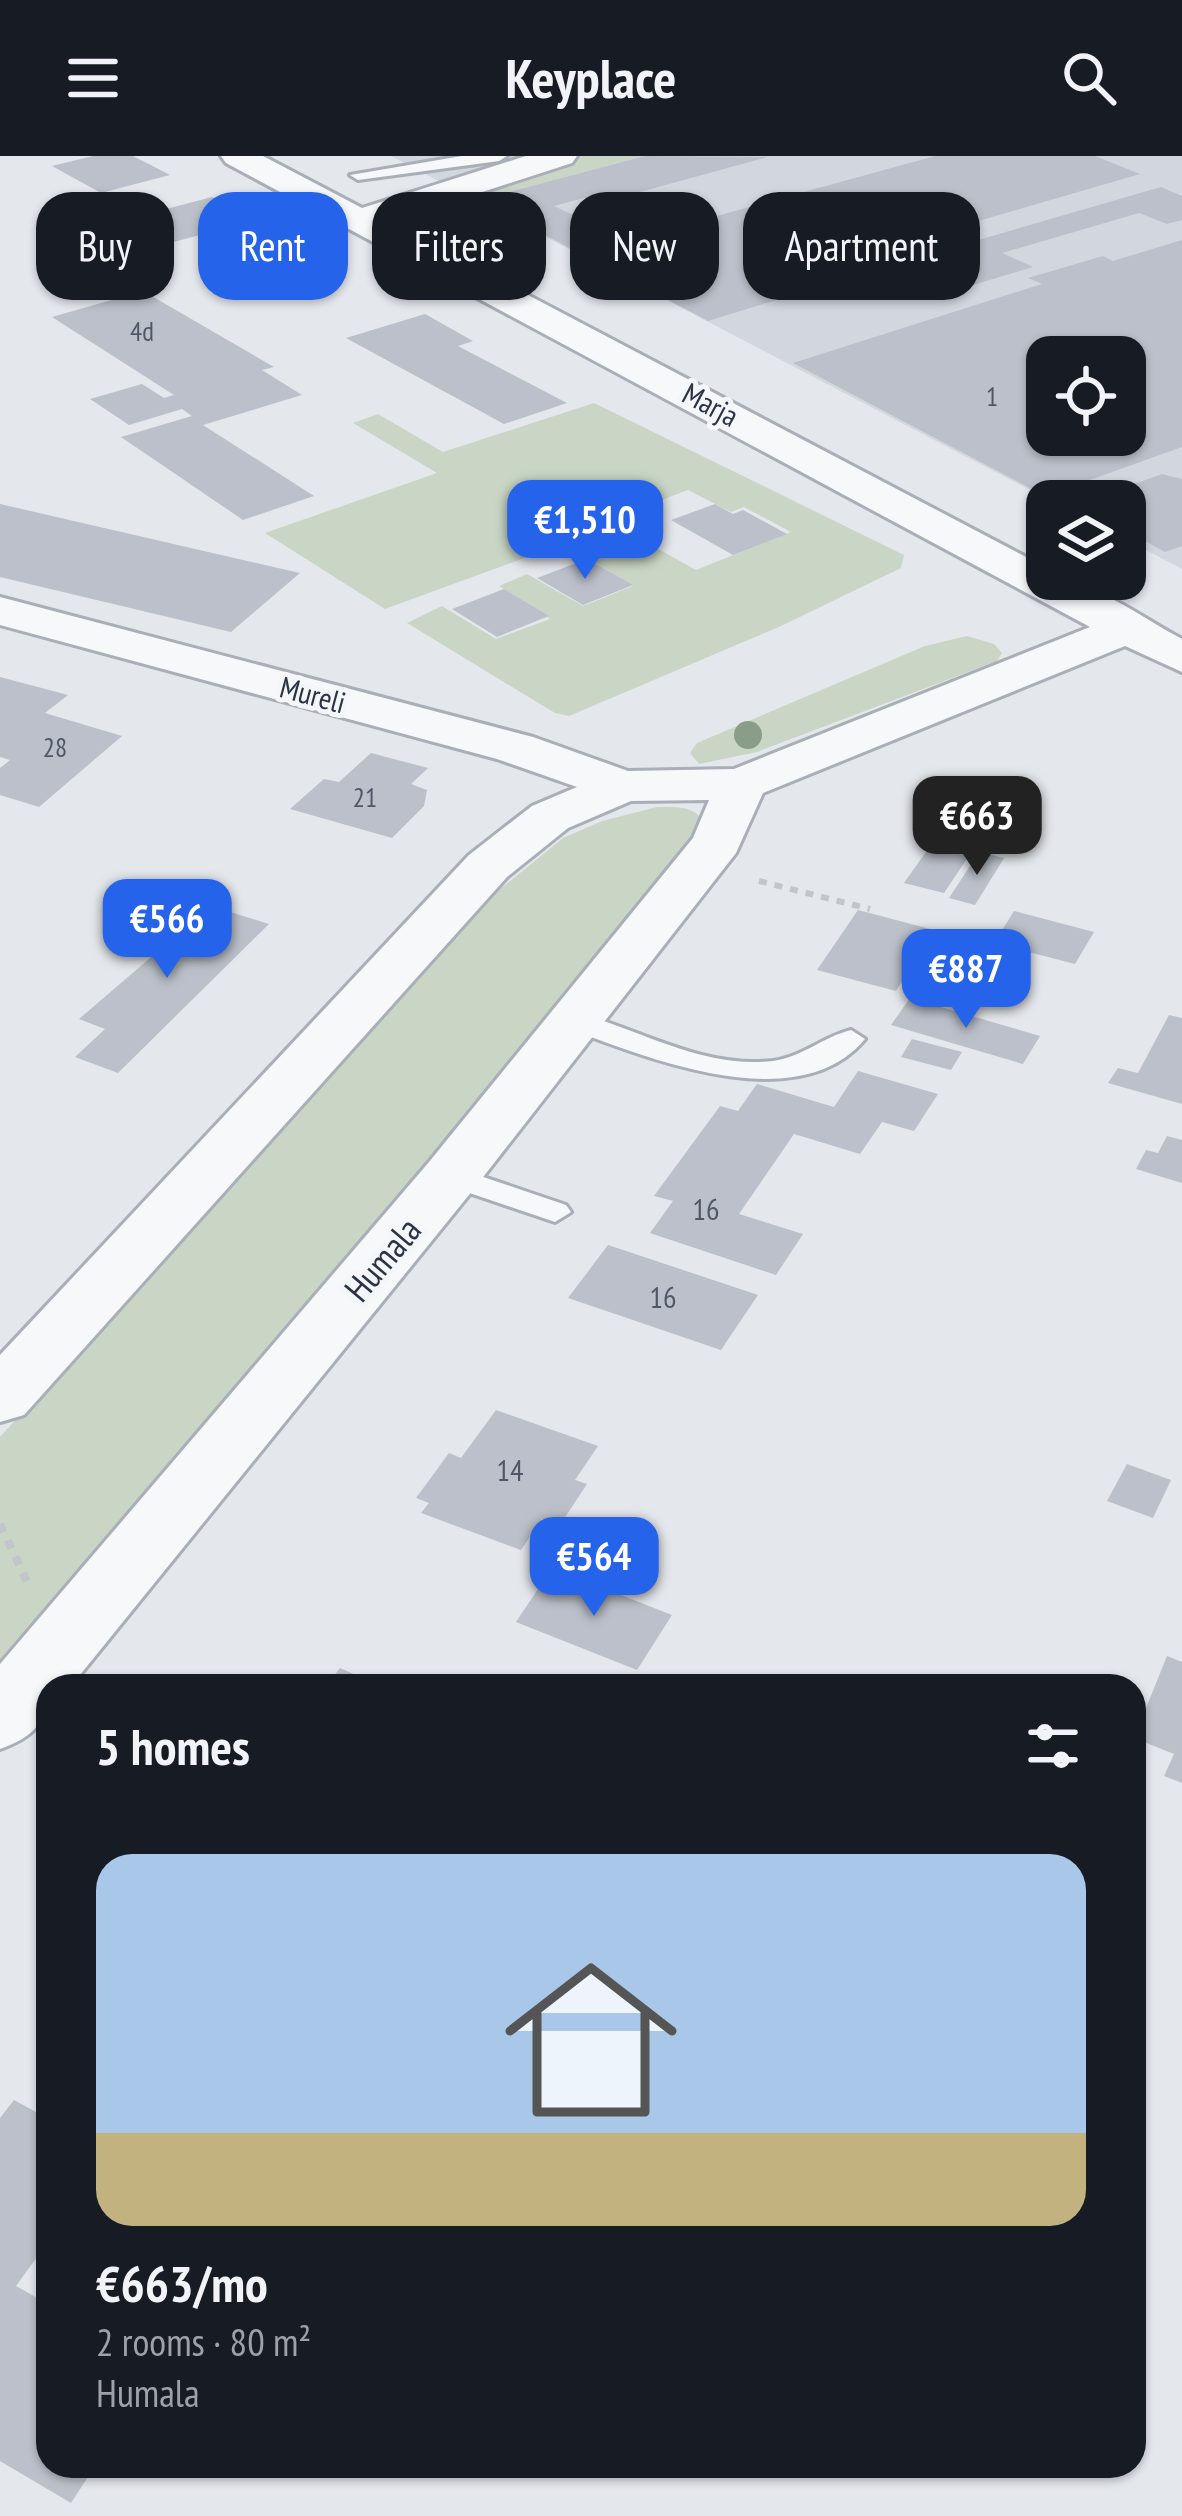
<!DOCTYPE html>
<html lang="en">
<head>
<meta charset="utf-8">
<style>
	:root { --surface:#171b24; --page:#242831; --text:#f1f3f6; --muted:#9ea1a6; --line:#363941; --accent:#2563eb }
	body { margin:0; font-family:"PT Sans Narrow",sans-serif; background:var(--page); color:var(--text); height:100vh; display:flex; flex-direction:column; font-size:45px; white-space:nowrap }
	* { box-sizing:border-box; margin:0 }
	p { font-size:39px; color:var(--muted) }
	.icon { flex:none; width:66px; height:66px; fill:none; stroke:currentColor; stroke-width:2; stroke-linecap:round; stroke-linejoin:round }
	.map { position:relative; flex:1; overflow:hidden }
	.sheet { position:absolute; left:36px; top:1518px; width:1110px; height:804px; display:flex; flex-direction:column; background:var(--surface); border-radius:36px; box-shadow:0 3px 9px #0004 }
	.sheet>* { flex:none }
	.top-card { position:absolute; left:36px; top:36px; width:1110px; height:108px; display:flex; gap:24px }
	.controls { position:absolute; left:1026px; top:180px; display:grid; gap:24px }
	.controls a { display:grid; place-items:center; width:120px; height:120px; border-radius:24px; background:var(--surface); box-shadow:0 3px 9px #0004; font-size:60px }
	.price { position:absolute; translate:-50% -102px; padding:0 27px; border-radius:24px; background:var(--accent); color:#fff; font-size:39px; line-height:78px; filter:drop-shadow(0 3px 6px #0008) }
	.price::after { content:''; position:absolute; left:50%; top:72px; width:36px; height:27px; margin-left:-18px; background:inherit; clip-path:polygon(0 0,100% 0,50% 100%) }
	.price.current { background:#222; color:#fff }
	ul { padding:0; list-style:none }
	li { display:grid; align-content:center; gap:24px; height:636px; padding:0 60px }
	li+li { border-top:3px solid var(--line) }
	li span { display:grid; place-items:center; height:372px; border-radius:36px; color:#555 }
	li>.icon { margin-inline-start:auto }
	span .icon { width:216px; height:216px; fill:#fffc; stroke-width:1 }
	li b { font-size:51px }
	h2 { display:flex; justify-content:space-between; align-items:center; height:144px; padding:0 60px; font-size:51px }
	.chip { padding:0 42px; border-radius:36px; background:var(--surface); box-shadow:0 3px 9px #0004; font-size:42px; line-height:108px }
	.chip.current { background:var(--accent); color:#fff }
	header { display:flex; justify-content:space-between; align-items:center; height:156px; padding:0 60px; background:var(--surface); font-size:54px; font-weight:700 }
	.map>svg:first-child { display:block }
</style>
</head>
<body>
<header><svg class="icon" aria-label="menu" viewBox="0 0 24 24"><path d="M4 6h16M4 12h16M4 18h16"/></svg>Keyplace<svg class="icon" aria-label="search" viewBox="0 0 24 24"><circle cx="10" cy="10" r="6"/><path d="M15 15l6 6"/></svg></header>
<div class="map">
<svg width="1182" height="2360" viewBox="0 0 1182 2360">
	<rect width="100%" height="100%" fill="#e4e7ec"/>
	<path fill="#d2d6de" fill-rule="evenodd" d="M391 0H1182V413L1125 383V345H1051ZM1047 201H1125V279H1047Z"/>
	<path fill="#c9d6c5" d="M584 0H645L496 39 529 58 480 70 438 49Z
		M594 247 904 399 901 412 781 470 569 560 555 557 407 467 442 450 496 483 550 463 499 430 527 418 583 450 633 430 582 399 633 379 696 414 791 376 744 351 731 356 688 334 646 350 634 362 385 453 265 377 437 317 353 267 378 258 443 296Z
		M967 480 994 488 1002 497 997 505 757 596 699 608 690 597 697 587 925 490Z
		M657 651C678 651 701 649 706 674L0 1529V1281L488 743 563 682 602 665Z"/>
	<path fill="#bbc0ca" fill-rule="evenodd" d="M93 0H133L170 19 101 37 52 10Z
		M645 0 768 1 618 42 606 36 554 50 605 74 656 60 677 71 935 0H1095L1140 18 803 116 828 128 708 165 528 70 544 66 494 40Z
		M1161 31 1182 40V64L1167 68 1139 57 1002 97 1033 111 966 131 936 117 948 113 920 101Z
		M212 41 255 64 170 87 128 63Z
		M1182 84V291L1045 340 793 207 1042 128 1028 122 1103 100 1113 105ZM1047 201H1125V279H1047Z
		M143 135 274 211 262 214 302 239 203 269 314 340 243 364 121 281 192 260 182 253 129 269 90 243 142 228 164 242 174 239 52 161Z
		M425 158 473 185 458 190 567 247 504 268 346 182Z
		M1162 318 1182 323V390L1165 396 1125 374V345H1088Z
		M0 348 300 417 231 476 0 421Z
		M715 348 733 358 743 354 787 378 733 399 671 364Z
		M587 403 633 429 583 449 537 422Z
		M504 433 549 460 497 481 452 453Z
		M0 521 68 539 45 557 122 580 39 651 0 639V612L10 604 0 601Z
		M371 597 428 612 411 628 427 634 424 650 392 682 290 653 324 623 339 626Z
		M972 626 1030 655 1001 672 943 643Z
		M933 686 972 695 944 737 904 727Z
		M979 696 1004 702 975 749 949 742Z
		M189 743 269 768 118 917 75 901 105 873 79 863 177 779 155 771Z
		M858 754 934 774 896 835 817 814Z
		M1014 755 1094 776 1075 808 994 787Z
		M910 842 1040 880 1023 908 891 869Z
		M1169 859 1182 862V948L1108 927 1118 912 1138 917Z
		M912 883 962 896 951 914 901 901Z
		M858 915 938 938 914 975 882 966 860 998 794 978 739 1058 803 1078 776 1119 650 1077 673 1045 654 1040 720 950 738 955 757 928 834 951Z
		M1167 980 1182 984V1027L1136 1013 1146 994 1158 997Z
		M608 1089 758 1139 721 1194 568 1142Z
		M496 1254 598 1290 575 1324 587 1328 560 1369 542 1363 521 1394 421 1357 429 1347 416 1342 449 1297 461 1302Z
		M1127 1308 1171 1324 1153 1362 1107 1345Z
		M552 1412 672 1459 637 1514 516 1466Z
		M1167 1500 1182 1506V1627L1164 1620 1174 1598 1134 1582Z
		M340 1512 381 1530H326Z
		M14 1944 45 1961 48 1957V2086L16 2130 48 2148V2310H95L71 2347 0 2305V1962Z"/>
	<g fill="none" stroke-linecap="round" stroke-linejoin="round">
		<defs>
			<path id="service" d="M462 0H507L499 5 358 24 350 19Z
				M574 856C640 873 702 913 773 905 802 901 823 881 851 874L865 883C797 965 643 900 564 871L560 865Z
				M451 1010 566 1049 571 1056 555 1066 440 1027 436 1020Z"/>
			<path id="minor" d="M221 0H263L362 52 526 0H577L572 7 389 66 1047 412V423C1092 423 1142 462 1182 483V516L1125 490 763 637 736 697 473 1034 71 1530H48C48 1566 34 1581 0 1593V1508L429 1006 693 682 709 644 631 645 568 672 507 721 24 1259 0 1266V1199L469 699 532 650 577 631 497 603 0 469V441L533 581 628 615 734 613 1090 471 226 7Z"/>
		</defs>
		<use href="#service" stroke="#a9aeb7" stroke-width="6"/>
		<use href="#minor" stroke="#a9aeb7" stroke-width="6"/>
		<path stroke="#c2c5cb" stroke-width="6" stroke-dasharray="8 8" stroke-linecap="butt" d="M759 725 870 753"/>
		<path stroke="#c2c5cb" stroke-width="8" stroke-dasharray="9 9" stroke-linecap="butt" d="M0 1368 27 1426"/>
		<use href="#service" fill="#f7f8fa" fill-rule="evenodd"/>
		<use href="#minor" fill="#f7f8fa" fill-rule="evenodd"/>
	</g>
	<circle fill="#899d89" cx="748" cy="579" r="14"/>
	<g text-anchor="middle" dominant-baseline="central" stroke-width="10" stroke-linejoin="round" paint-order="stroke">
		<g font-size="27" fill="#4f5766">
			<text x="142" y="175">4d</text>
			<text x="992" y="240">1</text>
			<text x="55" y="591">28</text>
			<text x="365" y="641">21</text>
		</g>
		<g font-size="30" fill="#2b3445" stroke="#f4f6f9">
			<text transform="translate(711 248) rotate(28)">Marja</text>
			<text transform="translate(313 538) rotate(15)">Mureli</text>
		</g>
		<g font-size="30" fill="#4f5766">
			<text x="706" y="1052">16</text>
			<text x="663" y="1140">16</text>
			<text x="510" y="1313">14</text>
		</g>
		<g font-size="36" fill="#2b3445" stroke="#f4f6f9">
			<text transform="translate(382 1103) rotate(-50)">Humala</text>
		</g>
	</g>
</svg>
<div class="controls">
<a><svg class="icon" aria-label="locate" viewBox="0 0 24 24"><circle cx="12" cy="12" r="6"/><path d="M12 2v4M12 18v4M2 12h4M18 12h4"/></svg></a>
<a><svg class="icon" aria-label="layers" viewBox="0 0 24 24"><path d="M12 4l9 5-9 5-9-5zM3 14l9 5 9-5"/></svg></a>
</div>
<b class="price" style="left:585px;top:426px">€1,510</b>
<b class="price current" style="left:977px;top:722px">€663</b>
<b class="price" style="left:167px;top:825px">€566</b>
<b class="price" style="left:966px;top:875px">€887</b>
<b class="price" style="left:594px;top:1463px">€564</b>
<div class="top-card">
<a class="chip">Buy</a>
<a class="chip current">Rent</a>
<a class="chip">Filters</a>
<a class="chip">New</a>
<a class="chip">Apartment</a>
</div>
<section class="sheet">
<h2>5 homes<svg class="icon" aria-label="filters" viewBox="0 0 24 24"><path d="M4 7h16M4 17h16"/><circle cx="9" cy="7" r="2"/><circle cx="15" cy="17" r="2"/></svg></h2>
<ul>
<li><span style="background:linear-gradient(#a9c7e8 75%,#c2b280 0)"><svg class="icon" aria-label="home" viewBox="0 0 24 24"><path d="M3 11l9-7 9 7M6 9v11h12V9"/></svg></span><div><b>€663/mo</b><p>2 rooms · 80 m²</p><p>Humala</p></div></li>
</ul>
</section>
</div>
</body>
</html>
